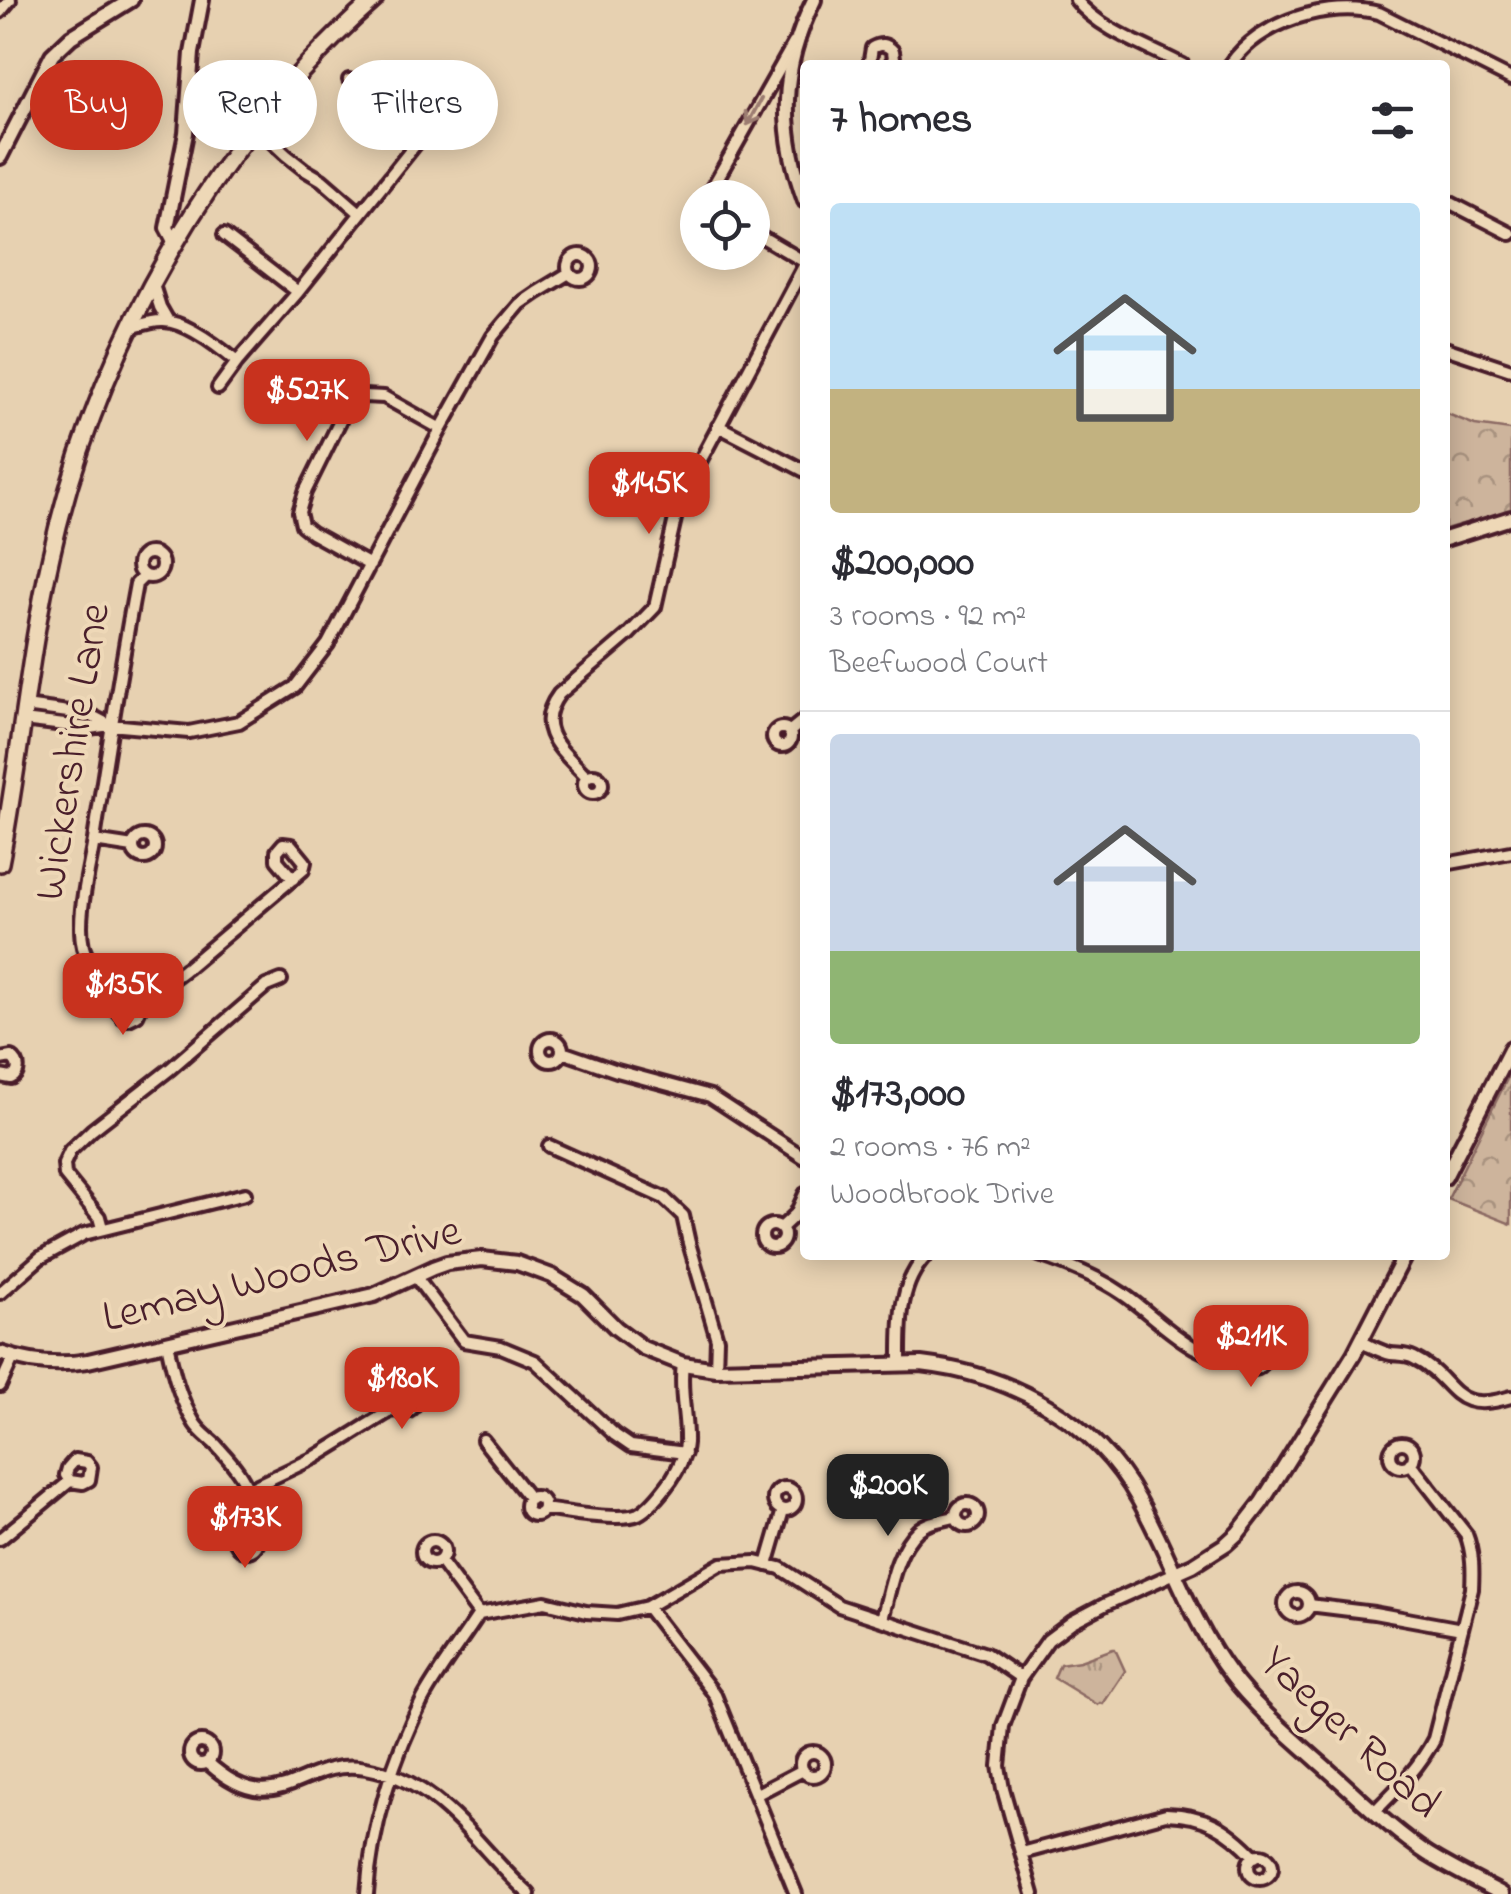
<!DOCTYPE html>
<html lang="en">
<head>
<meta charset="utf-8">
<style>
	:root { --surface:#fff; --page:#f2f2f3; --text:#2b2b33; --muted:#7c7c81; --line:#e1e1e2; --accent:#c8321e }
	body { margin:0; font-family:"Indie Flower",sans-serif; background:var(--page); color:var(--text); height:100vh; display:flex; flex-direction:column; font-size:38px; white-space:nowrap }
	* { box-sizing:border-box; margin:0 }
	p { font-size:32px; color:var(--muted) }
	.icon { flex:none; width:55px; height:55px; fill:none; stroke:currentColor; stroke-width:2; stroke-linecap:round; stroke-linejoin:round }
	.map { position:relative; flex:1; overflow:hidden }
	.side { position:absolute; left:800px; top:60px; width:650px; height:1200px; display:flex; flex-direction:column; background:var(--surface); border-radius:10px; box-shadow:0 5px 25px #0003 }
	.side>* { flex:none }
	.top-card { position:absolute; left:30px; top:60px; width:620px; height:90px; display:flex; gap:20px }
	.controls { position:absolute; left:680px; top:180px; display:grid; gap:20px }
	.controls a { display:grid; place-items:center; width:90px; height:90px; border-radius:50%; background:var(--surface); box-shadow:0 5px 25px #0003; font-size:50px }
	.price { position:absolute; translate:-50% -85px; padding:0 22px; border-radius:20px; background:var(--accent); color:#fff; font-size:32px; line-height:65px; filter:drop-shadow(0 2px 5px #0008) }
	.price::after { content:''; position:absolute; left:50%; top:60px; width:30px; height:22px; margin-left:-15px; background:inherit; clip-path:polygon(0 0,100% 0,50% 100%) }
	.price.selected { background:#222; color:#fff }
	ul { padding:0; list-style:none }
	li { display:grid; align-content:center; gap:20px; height:530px; padding:0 30px }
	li+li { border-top:2px solid var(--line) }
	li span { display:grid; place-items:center; height:310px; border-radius:10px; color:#555 }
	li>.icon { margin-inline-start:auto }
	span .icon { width:180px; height:180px; fill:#fffc; stroke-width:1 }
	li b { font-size:42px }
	h2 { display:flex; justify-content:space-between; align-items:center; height:120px; padding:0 30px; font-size:42px }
	.chip { padding:0 35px; border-radius:45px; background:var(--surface); box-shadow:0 5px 25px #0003; font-size:35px; line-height:90px }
	.chip.selected { background:var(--accent); color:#fff }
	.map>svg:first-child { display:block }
</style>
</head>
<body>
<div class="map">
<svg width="1511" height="1894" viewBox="0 0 1511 1894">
	<defs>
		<pattern id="forest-crowns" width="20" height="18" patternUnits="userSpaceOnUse" patternTransform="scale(2.5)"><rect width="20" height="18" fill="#cdb49c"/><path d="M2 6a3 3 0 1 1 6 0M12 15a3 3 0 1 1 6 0" fill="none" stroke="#a8927f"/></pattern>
		<pattern id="park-tufts" width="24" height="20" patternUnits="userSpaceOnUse" patternTransform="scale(2.5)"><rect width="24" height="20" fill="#cdb49c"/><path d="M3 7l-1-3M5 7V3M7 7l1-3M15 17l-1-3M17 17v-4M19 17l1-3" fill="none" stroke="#a8927f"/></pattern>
	</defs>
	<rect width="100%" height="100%" fill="#e7d1b1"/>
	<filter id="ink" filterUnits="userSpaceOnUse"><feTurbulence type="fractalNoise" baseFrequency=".01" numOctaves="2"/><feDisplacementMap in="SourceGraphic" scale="20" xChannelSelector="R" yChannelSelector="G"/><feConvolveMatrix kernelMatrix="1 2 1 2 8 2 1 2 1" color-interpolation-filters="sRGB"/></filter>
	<g filter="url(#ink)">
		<path fill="url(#forest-crowns)" stroke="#8c6a64" stroke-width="2.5" d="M1445 413 1475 425 1511 430V510L1445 529Z
			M1511 1071V1224L1448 1199Z"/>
		<path fill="url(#park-tufts)" stroke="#8c6a64" stroke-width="2.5" d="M1113 1649H1115L1125 1671 1103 1704 1100 1703 1098 1705 1054 1678 1060 1664 1080 1661Z"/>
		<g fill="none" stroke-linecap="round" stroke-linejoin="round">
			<defs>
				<path id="minor" d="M1076 0C1099 30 1149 47 1183 65
					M0 12 10 0
					M871 65 870 60 872 48C881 43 886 44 893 51L894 58 890 65
					M1230 65C1259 21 1329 0 1379 13L1511 79
					M349 80 422 139
					M256 127 286 155 305 170 322 180 360 213
					M710 198 712 188 794 43
					M1445 200 1511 234
					M752 231 805 262
					M224 235 298 292
					M568 267a12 12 0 1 1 24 0a12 12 0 1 1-24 0Z
					M153 285 160 307 168 321
					M131 328C141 325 153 320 164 321 187 322 219 347 237 362
					M1445 348 1511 370
					M218 388 237 362 298 292 450 101
					M718 426 805 471
					M138 565a12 12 0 1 1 24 0a12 12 0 1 1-24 0Z
					M370 565 312 533 302 525 299 512 305 492 342 417 354 401 364 396 384 397 441 429
					M144 576 136 584C120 669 107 755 94 840 89 872 76 916 83 947 90 972 121 994 148 990 163 987 175 977 187 968L303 870 305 862 291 845 283 844 277 851V860L293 879
					M25 706 90 715 109 725
					M23 720 89 728 110 725 189 732 239 722 295 687 328 644 441 429 493 336 520 304 536 293 569 273
					M773 737a9 9 0 1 1 18 0a9 9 0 1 1-18 0Z
					M789 732 805 719
					M584 784a9 9 0 1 1 18 0a9 9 0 1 1-18 0Z
					M587 777C563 751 532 730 559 694L628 635 655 607 679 501 805 264
					M133 847a11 11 0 1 1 22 0a11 11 0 1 1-22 0Z
					M94 841 133 847
					M1445 864 1511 852
					M121 986 116 1010 122 1017 129 1019 137 1015 141 1006V990
					M540 1050a11 11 0 1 1 22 0a11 11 0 1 1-22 0Z
					M562 1052 617 1071 710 1096 805 1158
					M0 1059 11 1057C20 1063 20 1073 11 1078L0 1076
					M549 1146 664 1198 683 1216 689 1243 717 1339 716 1369
					M762 1236a11 11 0 1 1 22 0a11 11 0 1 1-22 0Z
					M102 1228 99 1217 65 1175 64 1164 70 1151 92 1130 170 1069 266 986 281 980
					M781 1228 796 1214 805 1194
					M1039 1255C1069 1265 1097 1276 1123 1294 1160 1319 1194 1363 1242 1359
					M415 1276 464 1341 501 1347 535 1361 615 1435 631 1446 685 1453
					M0 1293 40 1258 84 1234 245 1194
					M1361 1342C1371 1346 1381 1352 1391 1354 1400 1355 1406 1354 1414 1358 1457 1379 1449 1416 1511 1397
					M167 1343C173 1372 179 1398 195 1424 201 1433 210 1439 217 1446 243 1475 256 1490 249 1529
					M1242 1358a11 11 0 1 1 22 0a11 11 0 1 1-22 0Z
					M900 1364C900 1325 898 1284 927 1255
					M0 1386 13 1358
					M393 1401a11 11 0 1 1 22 0a11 11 0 1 1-22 0Z
					M483 1440 530 1499
					M1390 1455a12 12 0 1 1 24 0a12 12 0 1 1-24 0Z
					M774 1499a11 11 0 1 1 22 0a11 11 0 1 1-22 0Z
					M249 1489 314 1458 395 1408
					M526 1506a9 9 0 1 1 18 0a9 9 0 1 1-18 0Z
					M956 1515a11 11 0 1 1 22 0a11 11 0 1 1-22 0Z
					M544 1509C564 1512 621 1522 638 1514 650 1508 663 1491 671 1480 678 1469 685 1457 686 1443 687 1417 679 1391 683 1364
					M236 1540a11 11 0 1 1 22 0a11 11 0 1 1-22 0Z
					M0 1539 70 1481 83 1483 89 1480 91 1467 87 1462 75 1460 68 1468 66 1475 70 1481
					M422 1552a11 11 0 1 1 22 0a11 11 0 1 1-22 0Z
					M440 1561 479 1614
					M767 1565 783 1510
					M1285 1604a12 12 0 1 1 24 0a12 12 0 1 1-24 0Z
					M1309 1605 1374 1613 1462 1629
					M647 1607 715 1695 796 1894
					M882 1619C890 1591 895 1551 918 1530 928 1521 943 1520 955 1517
					M190 1753a11 11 0 1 1 22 0a11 11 0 1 1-22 0Z
					M801 1764a12 12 0 1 1 24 0a12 12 0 1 1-24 0Z
					M207 1762C278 1827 300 1756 366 1768 442 1781 476 1847 529 1894
					M757 1794 803 1770
					M1375 1811C1398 1788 1419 1768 1434 1739L1472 1589C1473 1569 1473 1552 1466 1534L1410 1463
					M1022 1853 1166 1814C1206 1815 1227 1828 1255 1857
					M1248 1867a12 12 0 1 1 24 0a12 12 0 1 1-24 0Z
					M367 1894C371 1829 393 1757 423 1699 439 1670 461 1642 479 1614L545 1602 586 1612 617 1614 647 1607 721 1564 756 1562 780 1568 839 1606 986 1654 1021 1678
					M1033 1894 1003 1789 999 1766 1003 1726 1021 1678 1048 1640 1072 1622 1106 1604 1175 1573"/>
				<path id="tertiary" d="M0 157 52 55 71 37 131 0
					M805 201C779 131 780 68 814 0
					M175 243 167 228 186 133 192 53 202 0
					M1445 539 1511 518
					M1445 1177 1511 1048
					M0 1353C29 1363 58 1366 88 1361L374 1295 433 1268 447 1263 482 1259 517 1263 552 1276 583 1295 616 1328 643 1348 683 1364 716 1369 921 1364C1010 1374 1095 1420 1139 1500 1171 1557 1191 1622 1231 1675 1255 1707 1288 1734 1318 1761 1354 1792 1388 1828 1428 1854 1452 1869 1477 1881 1502 1894
					M1175 1573 1193 1565 1226 1544 1238 1533 1262 1502 1354 1354 1405 1255"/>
				<path id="primary" d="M0 863C20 761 28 657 51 556 97 347 213 142 374 0"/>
			</defs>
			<use href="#minor" stroke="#4a1f2b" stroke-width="18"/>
			<use href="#tertiary" stroke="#4a1f2b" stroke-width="20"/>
			<use href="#primary" stroke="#4a1f2b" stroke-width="22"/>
			<use href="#minor" stroke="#eed8b7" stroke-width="10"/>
			<use href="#tertiary" stroke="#eed8b7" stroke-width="12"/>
			<use href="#primary" stroke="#eed8b7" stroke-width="15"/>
		</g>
		<defs><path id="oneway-shaft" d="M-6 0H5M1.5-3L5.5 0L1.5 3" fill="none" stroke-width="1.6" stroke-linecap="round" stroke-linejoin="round" transform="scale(2.5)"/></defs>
		<use stroke="#9c7c71" href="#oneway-shaft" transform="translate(754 112) rotate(118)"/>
	</g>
	<g text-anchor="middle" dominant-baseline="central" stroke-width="8" stroke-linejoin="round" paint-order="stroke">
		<g font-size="45" fill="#4a1f2b" stroke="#eed8b7">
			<text transform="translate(74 752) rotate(-81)">Wickershire Lane</text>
			<text transform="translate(282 1276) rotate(-14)">Lemay Woods Drive</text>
			<text transform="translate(1349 1734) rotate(43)">Yaeger Road</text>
		</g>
	</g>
</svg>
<div class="controls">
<a><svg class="icon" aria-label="locate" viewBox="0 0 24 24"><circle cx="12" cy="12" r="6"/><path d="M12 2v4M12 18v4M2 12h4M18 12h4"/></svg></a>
</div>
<b class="price" style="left:307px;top:444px">$527K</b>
<b class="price" style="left:649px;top:537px">$145K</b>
<b class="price" style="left:123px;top:1038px">$135K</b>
<b class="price" style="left:1251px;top:1390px">$211K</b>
<b class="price" style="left:402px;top:1432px">$180K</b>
<b class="price selected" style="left:888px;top:1539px">$200K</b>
<b class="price" style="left:245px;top:1571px">$173K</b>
<div class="top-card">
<a class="chip selected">Buy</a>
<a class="chip">Rent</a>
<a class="chip">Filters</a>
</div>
<section class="side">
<h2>7 homes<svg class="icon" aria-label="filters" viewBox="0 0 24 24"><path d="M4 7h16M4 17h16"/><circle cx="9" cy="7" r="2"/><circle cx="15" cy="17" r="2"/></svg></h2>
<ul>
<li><span style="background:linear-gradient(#bfe0f5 60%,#c2b280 0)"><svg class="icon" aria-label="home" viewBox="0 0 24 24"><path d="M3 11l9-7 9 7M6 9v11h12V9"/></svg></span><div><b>$200,000</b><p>3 rooms · 92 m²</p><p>Beefwood Court</p></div></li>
<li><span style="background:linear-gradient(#c9d6e8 70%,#8fb573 0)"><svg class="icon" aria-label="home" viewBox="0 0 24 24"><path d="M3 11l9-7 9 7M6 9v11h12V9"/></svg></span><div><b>$173,000</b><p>2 rooms · 76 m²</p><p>Woodbrook Drive</p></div></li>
</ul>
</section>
</div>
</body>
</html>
